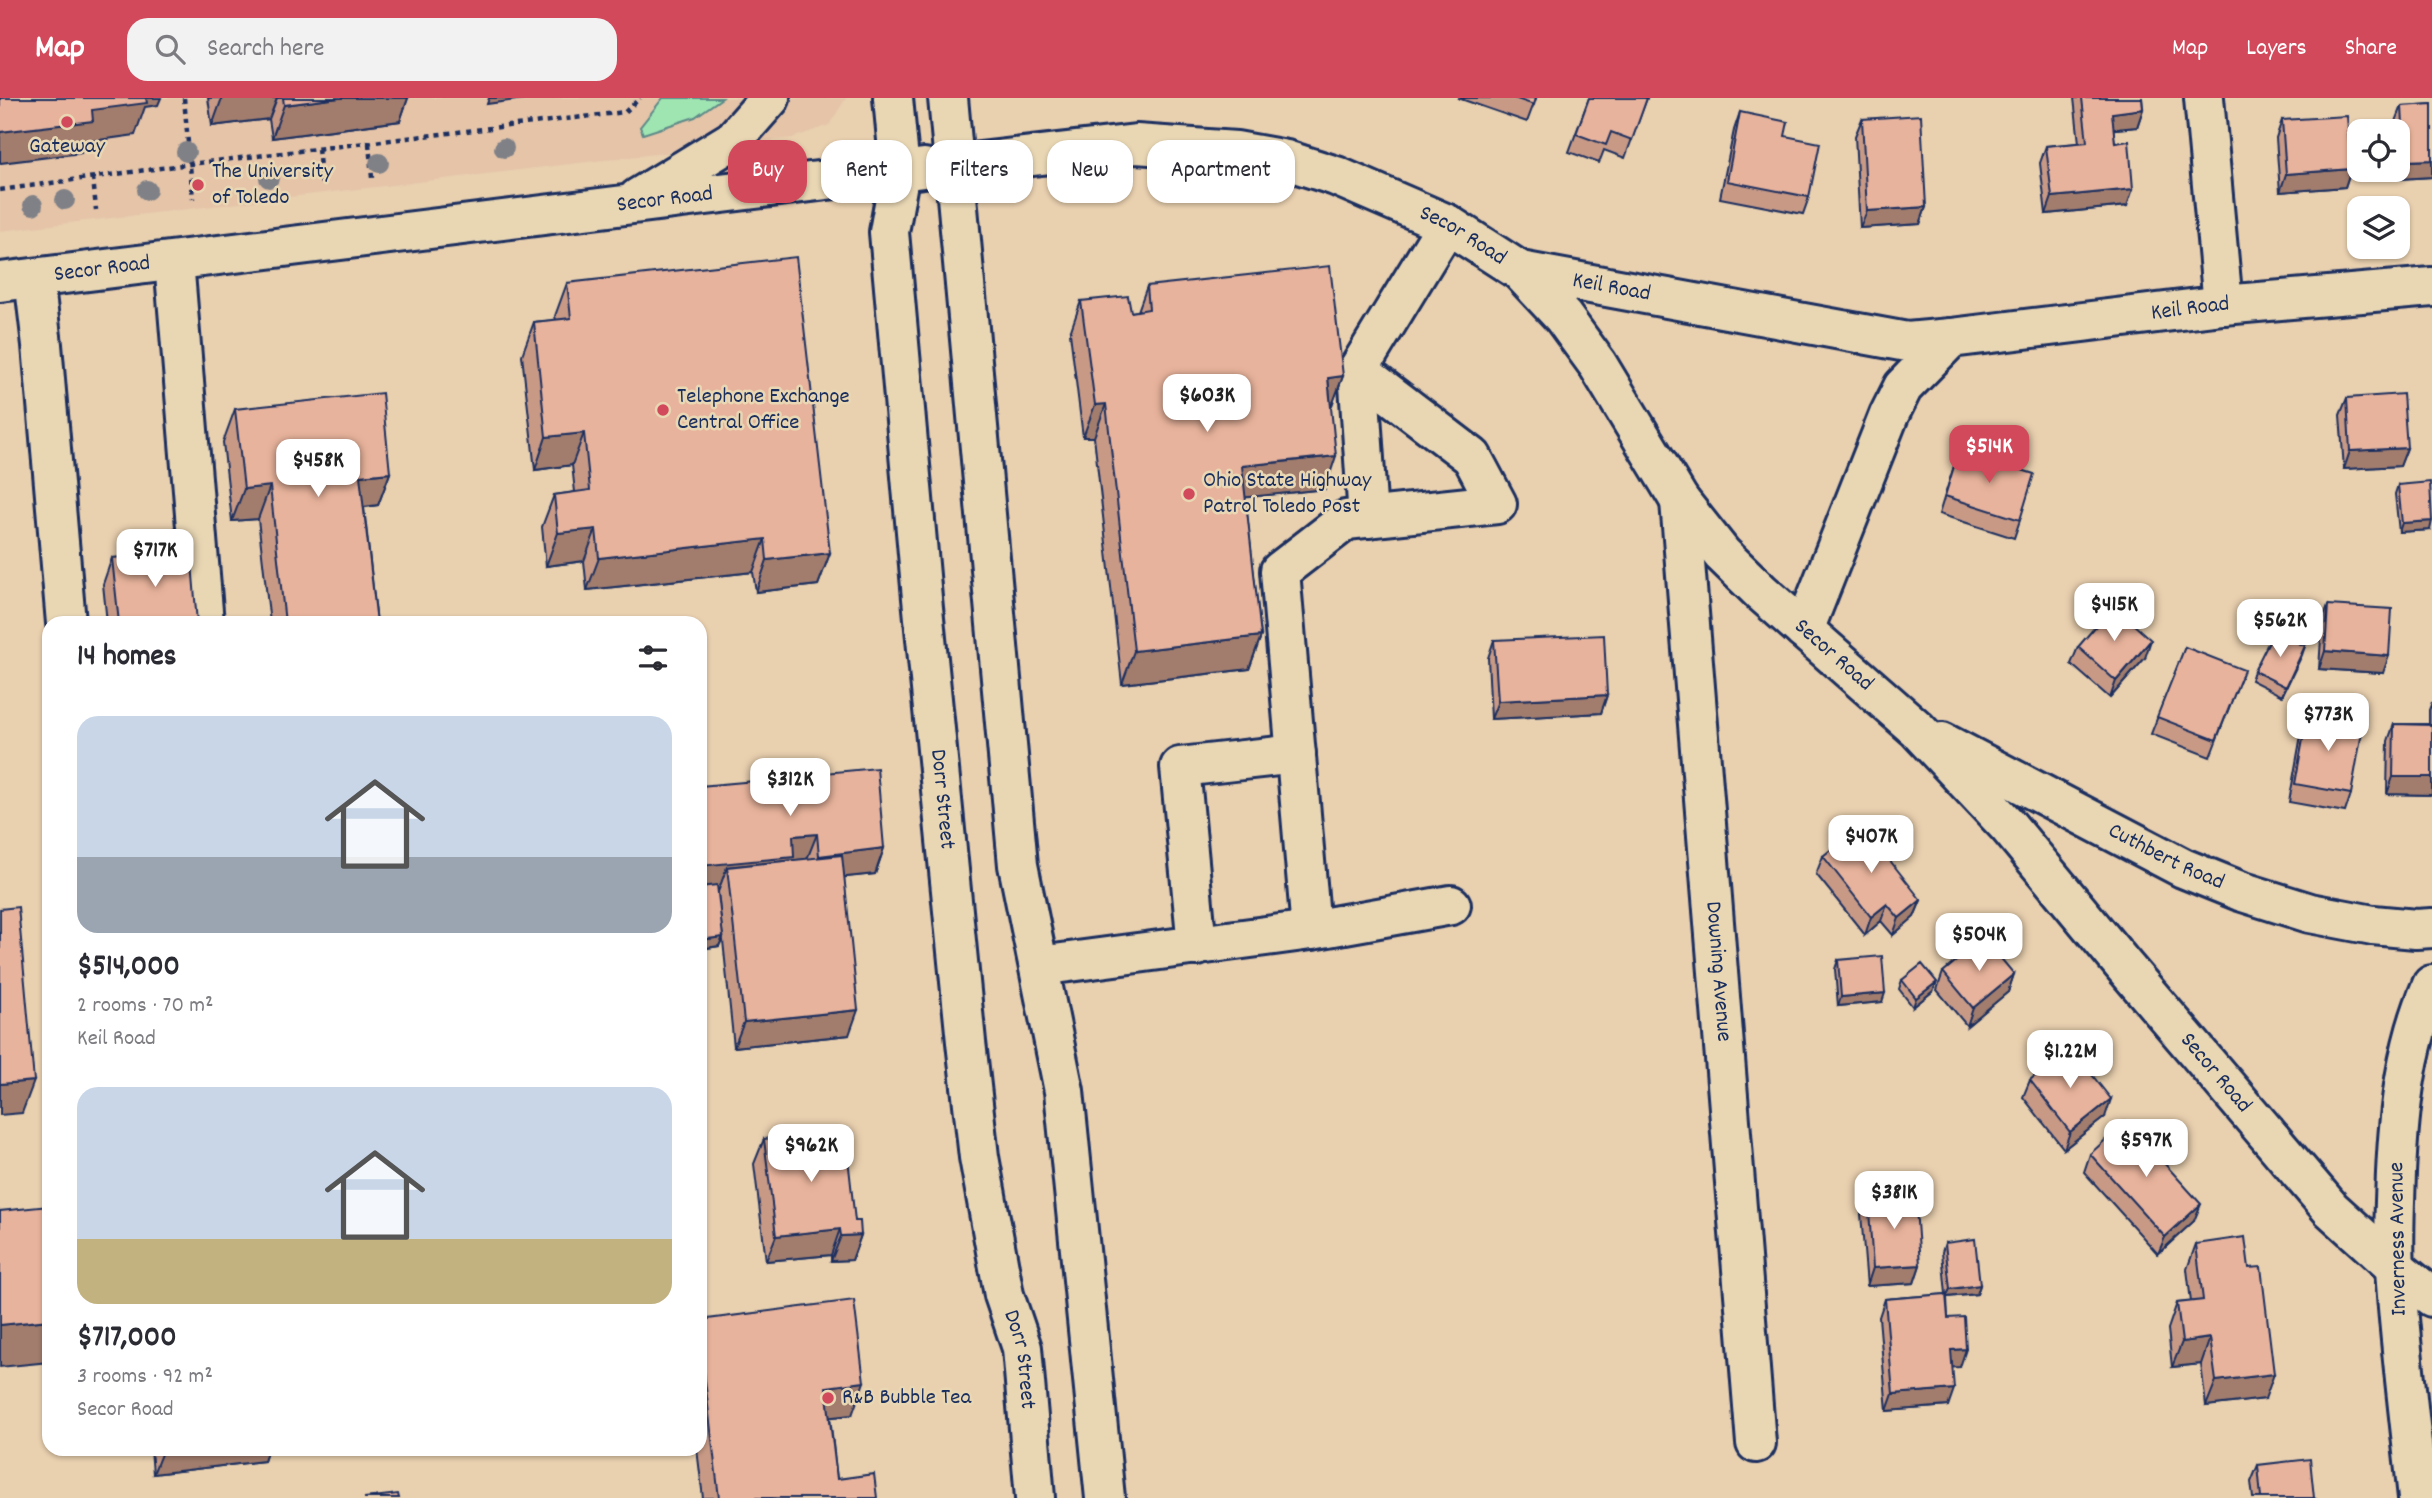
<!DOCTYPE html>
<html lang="en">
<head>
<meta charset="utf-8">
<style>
	:root { --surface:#fff; --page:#f2f2f3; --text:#2b2b33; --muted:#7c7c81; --accent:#d1495b }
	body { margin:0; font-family:Dekko,sans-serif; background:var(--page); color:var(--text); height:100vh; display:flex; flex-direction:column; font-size:26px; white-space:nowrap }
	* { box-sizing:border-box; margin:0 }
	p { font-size:23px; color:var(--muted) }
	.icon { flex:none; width:38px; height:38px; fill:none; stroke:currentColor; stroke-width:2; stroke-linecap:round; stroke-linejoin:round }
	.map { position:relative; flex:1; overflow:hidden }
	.sheet { position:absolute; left:42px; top:518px; width:665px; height:840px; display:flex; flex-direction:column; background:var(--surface); border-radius:21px; box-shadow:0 2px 5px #0004 }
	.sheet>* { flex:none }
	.guide { position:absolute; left:728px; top:42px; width:665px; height:63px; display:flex; gap:14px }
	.tools { position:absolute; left:2347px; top:21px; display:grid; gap:14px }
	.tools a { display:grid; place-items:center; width:63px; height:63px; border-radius:14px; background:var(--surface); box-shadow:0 2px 5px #0004; font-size:35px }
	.price { position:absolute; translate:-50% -60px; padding:0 16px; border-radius:14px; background:#fff; color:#222; font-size:23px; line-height:46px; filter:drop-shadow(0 2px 4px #0008) }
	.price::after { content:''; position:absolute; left:50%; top:42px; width:21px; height:16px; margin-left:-10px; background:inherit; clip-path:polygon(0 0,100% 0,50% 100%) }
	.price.on { background:var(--accent); color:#fff }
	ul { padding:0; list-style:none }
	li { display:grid; align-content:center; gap:14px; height:371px; padding:0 35px }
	li span { display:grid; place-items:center; height:217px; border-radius:21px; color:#555 }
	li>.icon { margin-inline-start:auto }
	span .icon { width:126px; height:126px; fill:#fffc; stroke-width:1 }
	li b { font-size:30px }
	h2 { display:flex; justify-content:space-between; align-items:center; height:84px; padding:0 35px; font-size:30px }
	.chip { padding:0 24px; border-radius:21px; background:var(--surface); box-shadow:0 2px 5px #0004; font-size:24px; line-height:63px }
	.chip.on { background:var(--accent); color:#fff }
	header { display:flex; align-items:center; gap:42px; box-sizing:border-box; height:98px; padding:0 35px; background:var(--accent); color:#fff }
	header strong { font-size:33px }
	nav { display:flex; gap:38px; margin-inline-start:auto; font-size:24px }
	.search { width:490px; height:63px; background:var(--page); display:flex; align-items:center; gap:18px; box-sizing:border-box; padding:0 24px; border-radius:21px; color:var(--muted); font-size:26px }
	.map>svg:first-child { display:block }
</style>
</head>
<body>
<header>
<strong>Map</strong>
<div class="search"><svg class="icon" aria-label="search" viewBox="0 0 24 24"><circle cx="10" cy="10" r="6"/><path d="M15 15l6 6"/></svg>Search here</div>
<nav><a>Map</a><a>Layers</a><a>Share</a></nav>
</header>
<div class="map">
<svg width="2432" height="1400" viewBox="0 0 2432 1400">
	<rect width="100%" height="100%" fill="#e9d0af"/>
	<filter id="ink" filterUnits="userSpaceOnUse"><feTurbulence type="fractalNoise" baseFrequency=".0143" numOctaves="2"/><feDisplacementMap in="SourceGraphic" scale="14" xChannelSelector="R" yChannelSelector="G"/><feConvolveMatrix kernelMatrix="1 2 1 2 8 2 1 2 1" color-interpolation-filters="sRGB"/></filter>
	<g filter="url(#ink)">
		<path fill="#e5c4a8" d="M0 0H846L829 27 792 40 0 133Z"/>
		<path fill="#9fe5b2" stroke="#5d8a88" stroke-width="2" d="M663 0H722L695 19 643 36 640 29Z"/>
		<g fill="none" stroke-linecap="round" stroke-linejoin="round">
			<defs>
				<g id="minor">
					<path d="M2204 0 2223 207"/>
					<path id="s1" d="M954 67 1136 46 1236 53 1286 62 1336 78 1447 126 1520 173 1563 219 1598 267 1680 403 1722 456 1761 494 1917 631 2008 728 2124 868 2331 1111 2395 1169 2432 1199"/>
					<path d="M174 163 204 525"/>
					<path id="s2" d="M1520 173 1907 244 1951 240"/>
					<path d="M34 180 42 247 66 525"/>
					<path d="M1358 272 1368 420"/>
					<path id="s3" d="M1680 403 1756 1345"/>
					<path id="s4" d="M1804 532 1889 317 1903 289 1951 240 2223 207 2432 189"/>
					<path id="s5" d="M1942 644 2183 770 2240 793 2310 815 2373 827 2416 831 2432 830"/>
					<path d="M1311 832 1451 807"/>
					<path d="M1197 848 1180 669 1296 656"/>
					<path d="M1039 868 1311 832 1280 473 1346 422 1497 406 1472 359 1358 272 1447 126"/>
					<path d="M2418 1400C2410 1324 2400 1247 2395 1171 2393 1139 2395 1106 2396 1075 2399 1010 2406 947 2432 887"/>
				</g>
				<g id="major">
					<path id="s6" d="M893 0 900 73 889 134 922 500 966 944 979 1059 1004 1197 1022 1250 1035 1400"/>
					<path d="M948 0 1018 767 1064 993 1105 1400"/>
					<path d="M638 100 733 42 770 0"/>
					<path id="s7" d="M0 184 924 70"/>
				</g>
			</defs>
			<use href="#minor" stroke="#1b2f5e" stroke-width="44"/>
			<use href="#major" stroke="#1b2f5e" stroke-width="44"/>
			<path stroke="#1b2f5e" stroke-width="4.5" stroke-dasharray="5 5" stroke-linecap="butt" d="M184 0 193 101
				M369 45 372 80
				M318 51 322 86
				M93 79 96 112
				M0 92 190 66 625 14 640 0"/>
			<use href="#minor" stroke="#e9d7b4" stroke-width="38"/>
			<use href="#major" stroke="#e9d7b4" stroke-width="38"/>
		</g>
		<g fill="#7f8187">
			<circle cx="504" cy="50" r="10"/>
			<circle cx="186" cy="54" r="10"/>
			<circle cx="379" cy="65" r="10"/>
			<circle cx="269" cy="80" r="10"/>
			<circle cx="147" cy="92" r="10"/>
			<circle cx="65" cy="102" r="10"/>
			<circle cx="33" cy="107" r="10"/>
		</g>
		<path fill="#c89a86" stroke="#1b2f5e" stroke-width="2" d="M208 0H408L400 23 272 40 269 21 212 28Z
			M1458 0H1536L1527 24Z
			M1589 0H1647L1625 60 1604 52 1599 65 1569 54Z
			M2074 0H2142L2143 11 2137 29 2113 31 2115 45 2127 108 2046 116 2040 65 2046 48 2079 45Z
			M2432 6V79L2399 81 2398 33H2396L2395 26 2402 8Z
			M1740 14 1785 38 1809 99 1803 116 1720 100 1734 32Z
			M1862 21 1926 109 1920 126 1860 130 1855 38Z
			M2282 22 2351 71 2345 89 2280 94 2276 40Z
			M567 185 830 455 818 487 756 494 753 474 587 492 584 463 546 468 542 429 554 397 575 394 572 367 535 372 522 257 534 224 556 222 555 218Z
			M1147 188 1343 278 1331 309 1325 391 1245 399 1261 538 1249 571 1122 586 1094 339H1083L1070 235 1081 203 1131 214 1138 213Z
			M2347 300 2407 350 2400 368 2344 371 2340 317Z
			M235 311 390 375 378 407 364 409 377 525H270L258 421 232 423 223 344Z
			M1959 352 2020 422 2014 440 1939 416Z
			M2398 387 2430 432 2399 434 2395 396Z
			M112 460 197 525H107L103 486Z
			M2328 507 2383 575 2319 571 2322 524Z
			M1494 542 1607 597 1601 615 1491 621 1488 560Z
			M2305 548 2282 598 2251 582 2254 573Z
			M2078 549 2145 560 2110 600 2071 566Z
			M2185 549 2237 589 2210 659 2151 636Z
			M2432 604V697L2387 696 2388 643 2394 626H2429V612Z
			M2309 608 2339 630 2351 696 2345 714 2289 704 2303 626Z
			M814 676 884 750 875 776 844 779 849 937 734 949 718 794 719 791H717L723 839 719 848 700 851V688L792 699 806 697Z
			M1823 758 1921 802 1914 819 1893 837 1881 823 1865 837 1816 776Z
			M1838 862 1882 904 1838 908 1835 871Z
			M1943 874 2014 876 2008 894 1967 928 1937 892Z
			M1902 882 1933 893 1913 909 1899 891Z
			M2030 982 2105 1019 2064 1051 2023 999Z
			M764 1041 855 1123 861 1137 852 1162 831 1163V1157L766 1163 754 1066Z
			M2090 1056 2194 1123 2158 1156 2084 1074Z
			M1868 1098 1920 1167 1914 1185 1867 1188 1861 1116Z
			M1945 1145 1980 1187 1977 1196 1947 1199 1948 1220 1960 1269H1952L1948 1308 1887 1313 1879 1219 1885 1201 1946 1196 1942 1154Z
			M2196 1146 2265 1301 2206 1308 2201 1266 2172 1269 2168 1231 2177 1205 2191 1204 2187 1171Z
			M700 1222 852 1317 830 1319 837 1381 877 1400H703L697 1351H700Z
			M151 1351H268L264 1363 153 1376Z
			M2258 1367 2314 1400H2253L2251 1384Z"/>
		<path fill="#a27d6d" stroke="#1b2f5e" stroke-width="2" d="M136 0H161L158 7 145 9 135 37 85 44 81 55 0 65V34Z
			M222 0H277L269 21 212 28Z
			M339 0H408L400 23 272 40 284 7Z
			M489 0H531L487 6Z
			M2143 11 2137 29 2105 32 2112 15Z
			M2432 62V79L2399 81 2405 63Z
			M2351 71 2345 89 2280 94 2286 76Z
			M2133 91 2127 108 2046 116 2052 99Z
			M1926 109 1920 126 1860 130 1867 113Z
			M1343 278 1331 310 1328 280Z
			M1106 306 1094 339H1083L1095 307Z
			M584 335 572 367 535 372 546 339Z
			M2407 350 2400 368 2344 371 2350 353Z
			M1336 358 1325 391 1230 401 1242 368Z
			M390 375 378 407 349 411 360 378Z
			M270 388 258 421 232 423 244 391Z
			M2432 423 2430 432 2399 434 2402 425Z
			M596 431 584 463 546 468 558 435Z
			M765 441 753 474 587 492 599 460Z
			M830 455 818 487 756 494 767 462Z
			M1261 538 1249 571 1122 586 1134 553Z
			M2151 542 2145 560 2110 600 2116 583Z
			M2305 548 2302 557 2282 598 2286 589Z
			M2325 553 2389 558 2383 575 2319 571Z
			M1607 597 1601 615 1491 621 1498 603Z
			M2393 679H2432V697L2387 696Z
			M817 736 807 761 727 769 719 791 700 793V768L793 738Z
			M884 750 875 776 809 783 819 758Z
			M1921 802 1914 819 1893 837 1899 820Z
			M1887 806 1881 823 1865 837 1871 819Z
			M723 839 719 848 700 851V842Z
			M2014 876 2008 894 1967 928 1973 910Z
			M1937 884 1933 893 1913 909 1916 900Z
			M1885 895 1882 904 1838 908 1841 899Z
			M858 912 849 937 734 949 744 924Z
			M34 983 22 1015 0 1017V986Z
			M2111 1001 2105 1019 2064 1051 2070 1034Z
			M2201 1106 2194 1123 2158 1156 2165 1139Z
			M840 1131 831 1157 766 1163 776 1138Z
			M861 1137 852 1162 831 1163 841 1138Z
			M1920 1167 1914 1185 1867 1188 1873 1170Z
			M1980 1187 1977 1196 1946 1199 1950 1191Z
			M49 1222V1264L0 1269V1227Z
			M2210 1240 2201 1266 2172 1269 2182 1244Z
			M1966 1251 1960 1269 1944 1270 1951 1252Z
			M2274 1276 2265 1301 2206 1308 2216 1283Z
			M864 1284 852 1317 814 1321 826 1289Z
			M1954 1291 1948 1308 1887 1313 1893 1296Z
			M163 1351H268L264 1363 153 1376Z"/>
		<path fill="#e8b39c" stroke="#1b2f5e" stroke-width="2" d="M0 0H146L147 5 92 12 93 23 0 34Z
			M283 0H339L284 7Z
			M1514 0H1536L1534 7Z
			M1589 0H1647L1632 42 1611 34 1606 47 1576 36Z
			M2082 0H2142L2143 11 2112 15 2115 45 2129 43 2133 91 2052 99 2046 48 2087 44Z
			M2432 6V62L2405 63 2402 8Z
			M1740 14 1788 24 1785 38 1820 45 1809 99 1727 83Z
			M1921 17 1926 109 1867 113 1862 21Z
			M2347 18 2351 71 2286 76 2282 22Z
			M796 159 830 455 767 462 765 441 599 460 596 431 558 435 554 397 590 392 584 335 546 339 534 224 571 220 567 185Z
			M1330 168 1343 278 1328 280 1336 358 1242 368 1261 538 1134 553 1106 306 1095 307 1081 203 1128 198 1131 214 1149 211 1147 188Z
			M382 295 390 375 360 378 377 525H285L270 388 244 391 235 311Z
			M2403 296 2407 350 2350 353 2347 300Z
			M1959 352 2034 376 2020 422 1945 398Z
			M2430 384 2432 423 2402 425 2398 387Z
			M191 453 197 525H119L112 460Z
			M2328 507 2392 511 2389 558 2325 553Z
			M2113 508 2151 542 2116 583 2078 549Z
			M2274 533 2305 548 2286 589 2254 573Z
			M1604 537 1607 597 1498 603 1494 542Z
			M2185 549 2244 572 2216 642 2157 619Z
			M2309 608 2341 614 2339 630 2362 634 2351 696 2295 686Z
			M2394 626 2432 627V679H2393Z
			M877 670 884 750 819 758 817 736 793 738 794 759 700 768V688L790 680 792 699 815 697 814 676Z
			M1862 727 1921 802 1899 820 1887 806 1871 819 1823 758Z
			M842 757 858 912 744 924 727 769Z
			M717 787 723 839 700 842V789Z
			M18 809 34 983 0 986V811Z
			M1984 840 2014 876 1973 910 1943 874Z
			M1882 858 1885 895 1841 899 1838 862Z
			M1922 866 1937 884 1916 900 1902 882Z
			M2070 949 2111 1001 2070 1034 2030 982Z
			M2126 1023 2201 1106 2165 1139 2090 1056Z
			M845 1033 855 1123H860L861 1137 841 1138 840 1131 776 1138 764 1041Z
			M1915 1095 1920 1167 1873 1170 1868 1098Z
			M49 1108V1222L0 1227V1113Z
			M2245 1139 2249 1170 2261 1169 2274 1276 2216 1283 2210 1240 2182 1244 2177 1205 2203 1202 2196 1146Z
			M1975 1141 1980 1187 1950 1191 1945 1145Z
			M1946 1196 1948 1220 1964 1219 1966 1251 1951 1252 1954 1291 1893 1296 1885 1201Z
			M854 1202 864 1284 826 1289 837 1381 874 1376 877 1400H719L700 1240V1222Z
			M2310 1361 2314 1400H2261L2258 1367Z
			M398 1396 399 1400H364Z"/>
	</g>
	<g fill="#d1495b" stroke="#e9d7b4" stroke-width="2.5">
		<circle cx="67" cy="24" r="7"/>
		<circle cx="198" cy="87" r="7"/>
		<circle cx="663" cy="312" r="7"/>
		<circle cx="1189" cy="396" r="7"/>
		<circle cx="828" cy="1300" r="7"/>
	</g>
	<g text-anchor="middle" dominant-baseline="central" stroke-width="5" stroke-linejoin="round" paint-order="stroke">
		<g font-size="23" fill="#1b2f5e" stroke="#e9d7b4" text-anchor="start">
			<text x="67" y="49" text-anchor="middle">Gateway</text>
			<text x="212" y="74">The University<tspan x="212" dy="26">of Toledo</tspan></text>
			<text x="677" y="299">Telephone Exchange<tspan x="677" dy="26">Central Office</tspan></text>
			<text x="1203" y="383">Ohio State Highway<tspan x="1203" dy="26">Patrol Toledo Post</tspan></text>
			<text x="842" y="1300">R&amp;B Bubble Tea</text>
		</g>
		<g font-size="23" fill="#1b2f5e" stroke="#e9d7b4">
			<text stroke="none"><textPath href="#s7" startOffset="670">Secor Road</textPath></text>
			<text stroke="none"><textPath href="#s1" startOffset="527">Secor Road</textPath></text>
			<text stroke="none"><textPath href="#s7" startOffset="103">Secor Road</textPath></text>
			<text stroke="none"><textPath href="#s2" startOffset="93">Keil Road</textPath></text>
			<text stroke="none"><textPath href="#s4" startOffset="572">Keil Road</textPath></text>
			<text stroke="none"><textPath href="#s1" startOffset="1094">Secor Road</textPath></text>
			<text stroke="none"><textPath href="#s6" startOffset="705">Dorr Street</textPath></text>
			<text stroke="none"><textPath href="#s5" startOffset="252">Cuthbert Road</textPath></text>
			<text stroke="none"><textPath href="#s3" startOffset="472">Downing Avenue</textPath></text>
			<text stroke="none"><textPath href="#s1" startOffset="1661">Secor Road</textPath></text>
			<text transform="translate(2399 1141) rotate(-91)">Inverness Avenue</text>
			<text stroke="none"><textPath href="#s6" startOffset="1272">Dorr Street</textPath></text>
		</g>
	</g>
</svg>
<div class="tools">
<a><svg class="icon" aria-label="locate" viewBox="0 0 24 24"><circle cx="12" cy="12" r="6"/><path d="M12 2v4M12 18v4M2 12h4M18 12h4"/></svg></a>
<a><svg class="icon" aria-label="layers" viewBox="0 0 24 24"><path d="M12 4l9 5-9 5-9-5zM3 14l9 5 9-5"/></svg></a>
</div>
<b class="price" style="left:1207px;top:336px">$603K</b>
<b class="price on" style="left:1989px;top:387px">$514K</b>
<b class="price" style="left:318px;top:401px">$458K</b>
<b class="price" style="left:155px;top:491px">$717K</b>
<b class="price" style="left:2114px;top:545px">$415K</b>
<b class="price" style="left:2280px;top:561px">$562K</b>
<b class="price" style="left:2328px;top:655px">$773K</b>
<b class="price" style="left:790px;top:720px">$312K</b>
<b class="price" style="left:1871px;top:777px">$407K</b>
<b class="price" style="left:1979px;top:875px">$504K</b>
<b class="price" style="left:2070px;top:992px">$1.22M</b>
<b class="price" style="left:2146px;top:1081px">$597K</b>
<b class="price" style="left:811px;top:1086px">$962K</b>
<b class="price" style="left:1894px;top:1133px">$381K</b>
<div class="guide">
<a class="chip on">Buy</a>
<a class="chip">Rent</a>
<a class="chip">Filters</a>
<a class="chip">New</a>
<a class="chip">Apartment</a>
</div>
<section class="sheet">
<h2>14 homes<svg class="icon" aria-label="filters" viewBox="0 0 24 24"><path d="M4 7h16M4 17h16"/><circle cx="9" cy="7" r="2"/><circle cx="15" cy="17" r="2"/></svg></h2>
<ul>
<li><span style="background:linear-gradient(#c9d6e8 65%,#9aa5b1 0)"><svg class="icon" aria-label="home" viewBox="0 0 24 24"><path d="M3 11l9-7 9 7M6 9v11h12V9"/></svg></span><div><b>$514,000</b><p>2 rooms · 70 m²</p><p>Keil Road</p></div></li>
<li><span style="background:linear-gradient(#c9d6e8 70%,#c2b280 0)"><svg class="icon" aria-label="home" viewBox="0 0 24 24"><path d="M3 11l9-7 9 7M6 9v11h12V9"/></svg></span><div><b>$717,000</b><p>3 rooms · 92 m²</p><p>Secor Road</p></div></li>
</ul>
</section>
</div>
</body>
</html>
